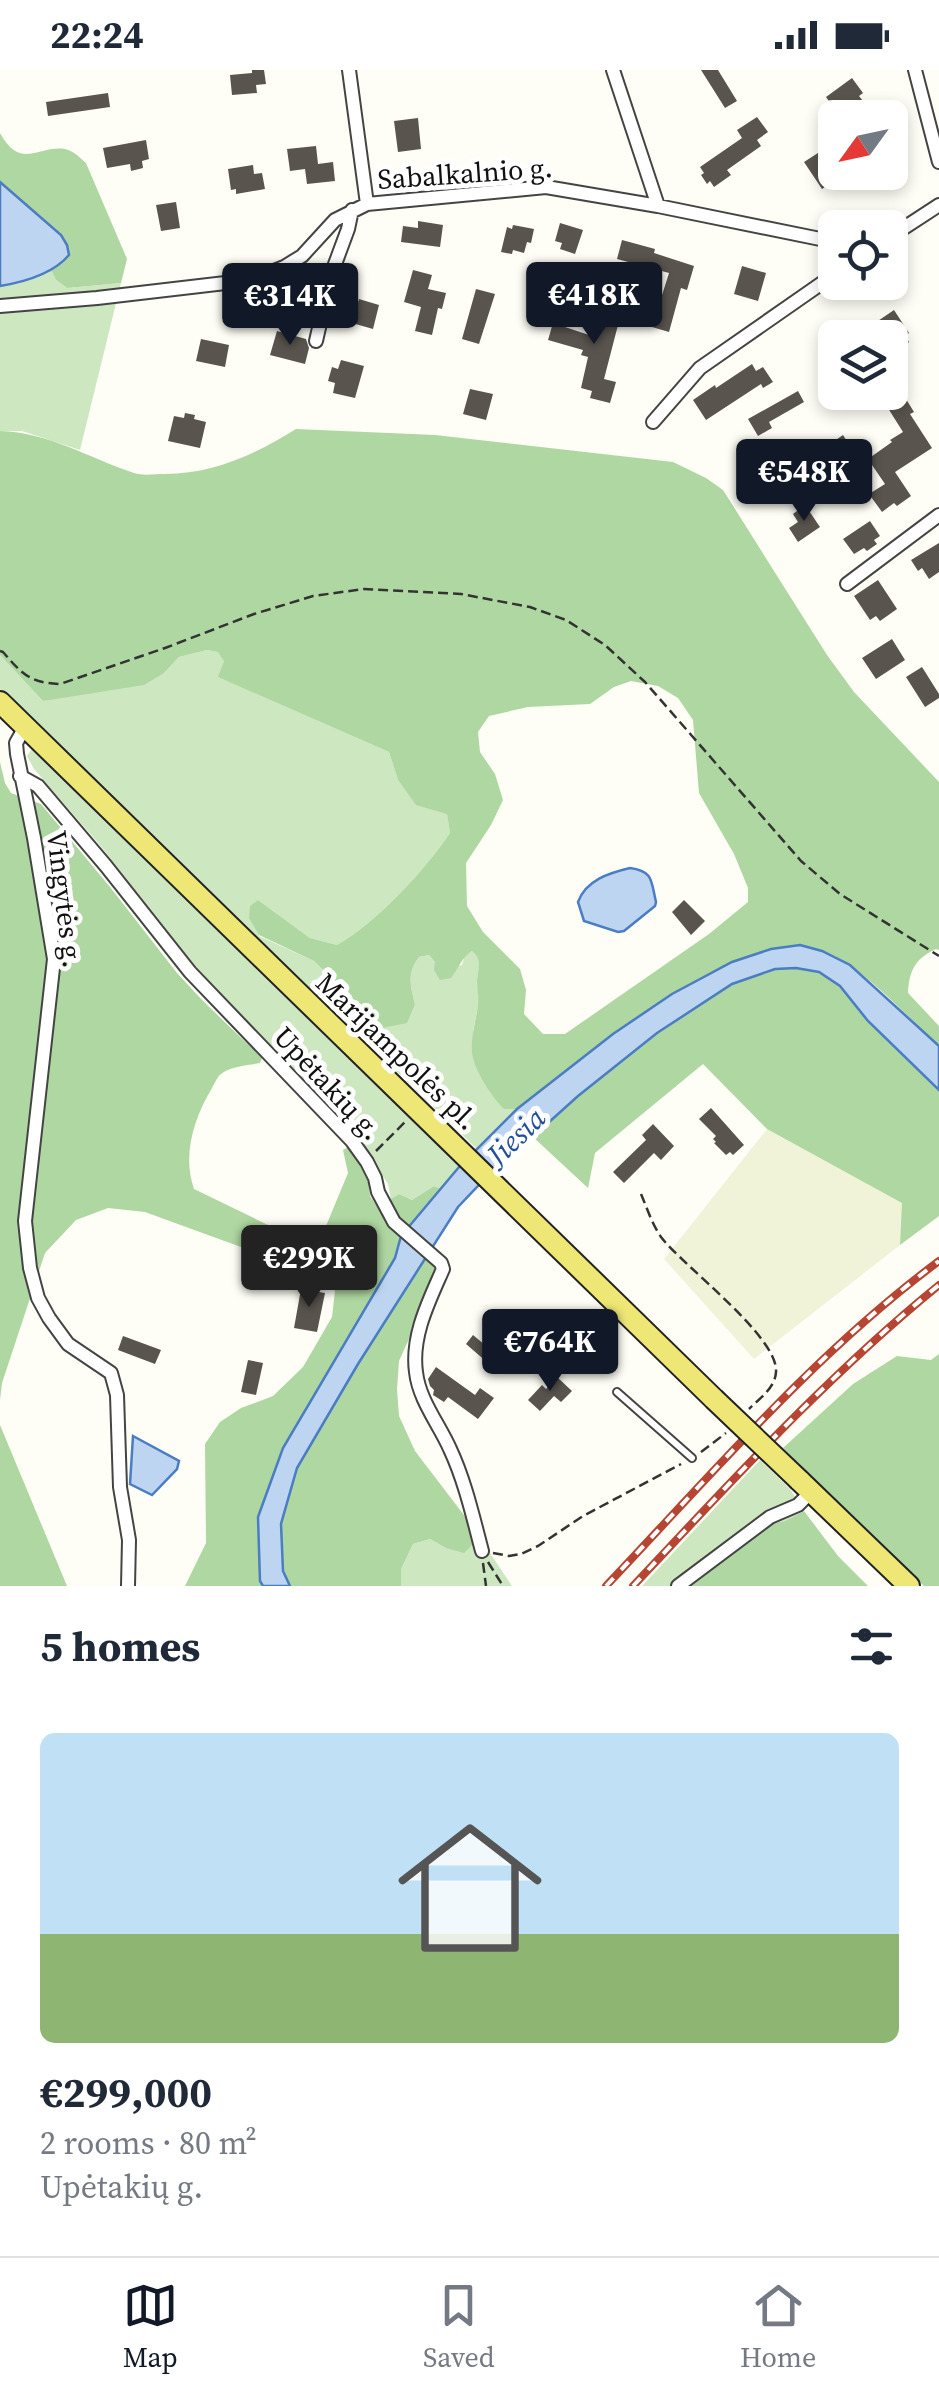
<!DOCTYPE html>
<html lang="en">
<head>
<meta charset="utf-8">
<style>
	:root { --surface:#fff; --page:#f6f6f7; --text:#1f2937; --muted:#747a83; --line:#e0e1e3; --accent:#111827 }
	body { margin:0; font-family:"Source Serif 4",serif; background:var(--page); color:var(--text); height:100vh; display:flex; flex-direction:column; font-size:38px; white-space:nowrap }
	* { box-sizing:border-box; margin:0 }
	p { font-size:32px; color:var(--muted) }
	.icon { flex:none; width:55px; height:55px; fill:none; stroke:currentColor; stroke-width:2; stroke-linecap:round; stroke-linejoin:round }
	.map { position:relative; height:1516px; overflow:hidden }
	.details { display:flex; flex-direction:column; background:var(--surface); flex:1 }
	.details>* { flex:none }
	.needle { width:65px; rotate:237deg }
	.fabs { position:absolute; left:818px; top:30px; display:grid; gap:20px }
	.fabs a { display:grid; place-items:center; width:90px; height:90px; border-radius:15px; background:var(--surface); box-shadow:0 5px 15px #0003; font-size:50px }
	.price { position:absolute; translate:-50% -85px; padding:0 22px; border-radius:10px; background:var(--accent); color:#fff; font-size:32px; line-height:65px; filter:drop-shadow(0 2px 5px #0008) }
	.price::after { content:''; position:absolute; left:50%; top:60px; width:30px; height:22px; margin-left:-15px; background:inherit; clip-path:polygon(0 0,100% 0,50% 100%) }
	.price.selected { background:#222; color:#fff }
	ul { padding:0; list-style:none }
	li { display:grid; align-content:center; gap:20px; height:530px; padding:0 40px }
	li span { display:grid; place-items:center; height:310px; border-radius:15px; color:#555 }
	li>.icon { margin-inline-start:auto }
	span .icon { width:180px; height:180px; fill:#fffc; stroke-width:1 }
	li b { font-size:42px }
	h2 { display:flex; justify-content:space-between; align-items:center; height:120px; padding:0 40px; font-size:42px }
	.status { display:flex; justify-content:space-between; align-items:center; height:70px; padding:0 50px; background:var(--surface); direction:ltr }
	.status svg { height:28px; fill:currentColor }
	.menu { display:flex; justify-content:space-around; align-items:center; height:140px; border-top:2px solid var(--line); background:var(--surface); font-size:28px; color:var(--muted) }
	.menu a { display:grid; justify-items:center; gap:5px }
	.menu .selected { color:var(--accent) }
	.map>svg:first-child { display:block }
</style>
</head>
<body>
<div class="status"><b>22:24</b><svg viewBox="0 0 49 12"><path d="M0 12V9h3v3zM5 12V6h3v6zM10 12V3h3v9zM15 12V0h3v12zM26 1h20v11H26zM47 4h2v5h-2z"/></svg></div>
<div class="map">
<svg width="939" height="1516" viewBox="0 0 939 1516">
	<rect width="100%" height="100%" fill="#fefef6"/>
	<path fill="#f0f3d7" d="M767 1059 903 1133 900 1175 754 1289 664 1189Z"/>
	<path fill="#cde7c1" d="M51 200 56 210 67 218 121 213 80 380 22 361H0V216L14 214Z
		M207 580 219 582 224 591 219 607 389 682 398 710 416 734 447 743 450 763C425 800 376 853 337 875L310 868 258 830 259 866 314 891 382 958 415 934C410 915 407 903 419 887L429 885 435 892V900L462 895 465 885 472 881 478 884 480 892 477 908 479 931 473 961 504 1039H517L478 1080 0 619V585L43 631 164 603 179 587Z
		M32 679 459 1097 441 1119 434 1116 412 1130 399 1124 391 1130 388 1114 362 1074 197 898 99 774 34 699 27 686Z
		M760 1390 790 1419 804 1441 785 1451 768 1454 687 1516H642Z
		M470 1453 512 1516H401V1499L413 1474 430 1469 446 1478Z"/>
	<path fill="#afd7a1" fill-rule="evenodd" d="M0 63C21 101 38 75 65 79 74 81 79 87 86 93L127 189 121 213 67 218 56 210 51 200 62 192 61 165 0 112Z
		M296 359 435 365 673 392 706 408 723 420 827 585 854 622 939 712V880L936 879C916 888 909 900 908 923L939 956V976C907 947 861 894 821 880 739 852 580 990 517 1039H504C494 1029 478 1006 474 991 468 974 476 952 478 935 479 926 477 918 477 910 478 897 483 890 472 881 463 886 458 899 451 908L440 910 434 900 435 892 429 885 419 887C407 903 410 915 415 934L407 953 382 958 314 891 259 865 249 848 250 836 258 830 310 868 337 875C376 853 425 800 450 763L447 744 416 735 398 710 389 682 218 607 224 591 218 582 207 580 179 587 164 603 144 615 43 631 0 585V361C48 362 89 388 134 403 143 406 155 404 165 404 213 404 256 384 296 359ZM631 611 658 616 678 628 693 650 699 723 734 784 748 818V832L709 864 565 964H543L524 944 526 920 520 899 483 862 467 836 466 793 491 755 503 730 495 704 480 682 478 662 489 646 528 637 590 634 614 617Z
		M0 692 5 713 11 723 41 734 110 817 177 903 203 931 262 988 260 993C249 995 230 996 221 1004 217 1007 215 1013 212 1018 194 1048 182 1085 194 1119L299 1170 321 1168 348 1103 343 1080 350 1076 369 1113 370 1126 378 1138 399 1124 412 1130 434 1116 441 1119 401 1166 395 1188 283 1378 260 1511 263 1516H185L206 1473 205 1374 220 1352 241 1338 273 1326 303 1297 332 1247 335 1221 317 1194 282 1192 145 1142 108 1138 76 1150 45 1183 2 1313 0 1330Z
		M796 898 819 902 840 916 868 951 939 1020V1146L900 1175 902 1133 767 1059 703 994 595 1083 588 1118 533 1067 578 1026 657 964 732 914 775 899Z
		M426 1187 434 1191 437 1207 399 1291 397 1319 399 1346 415 1381 470 1453 473 1474 464 1483 446 1478 430 1469 413 1474 401 1499V1516H290L283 1501 281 1454 297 1398 358 1294Z
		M939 1284V1516H924L825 1422 783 1378 853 1314 897 1286 931 1290Z
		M0 1355 67 1516H0Z
		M804 1441 838 1486 868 1516H687L768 1454 785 1451Z"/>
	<path fill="#bed5f2" stroke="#4a7dc3" stroke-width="2.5" d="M0 112 61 165 67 175 69 185C53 204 24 212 0 216Z
		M630 798C654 801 651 812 656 832L655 836 624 861 618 862 584 851 578 832C586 810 609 803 630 798Z
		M800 875 822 881 850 895 939 976V1020L868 951 840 916 819 902 796 898 775 899 732 914 657 963 578 1026 478 1116 458 1137 358 1294 297 1398 281 1454 283 1501 290 1516H263L260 1511 258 1447 283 1378 395 1188 401 1166 459 1097 517 1039 613 964 672 924 732 892 771 879Z
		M133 1366 179 1391 177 1399 152 1425 130 1414Z"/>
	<path fill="#59544e" d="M252 0H264L266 14 256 15 257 23 232 25 230 5 252 3Z
		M701 0H718L737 31 725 38Z
		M852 8 863 23 859 26 863 31 840 47 826 27Z
		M108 23 110 37 48 46 46 32Z
		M757 47 768 62 757 70 761 76 727 100 731 105 714 117 710 111 707 114 701 105 704 103 700 97 742 68 737 60Z
		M418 48 421 79 398 82 394 51Z
		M146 70 149 89 142 91 143 98 131 101 130 94 107 98 103 78Z
		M835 72V110L822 119 804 92Z
		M316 76 318 94 333 92 335 111 307 114 305 99 290 101 287 79Z
		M253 95 254 104 262 103 265 119 236 124V119L231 120 228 99Z
		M176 132 180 158 161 161 156 135Z
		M418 151 443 155 440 177 401 172 403 156 418 158Z
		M560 153 583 160 575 184 560 179 562 173 555 171Z
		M513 155 534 159 531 173 527 172 524 183 513 180 512 184 501 182 507 157 512 159Z
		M622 170 655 179 654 183 694 196 687 220 681 218 669 262 652 257 669 203 617 189Z
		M742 196 766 203 758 231 734 224Z
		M413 200 432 205 428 219 446 223 442 239 438 238 432 265 415 261 421 237 404 232Z
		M546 202 568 208 564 223 559 222 557 228 551 226 550 231 539 228Z
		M476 219 495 224 479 274 462 269Z
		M600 226 622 233 616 255H618L604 309 616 312 610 333 590 328 592 321 581 318 588 287 581 285 583 280 548 270 553 253 589 265Z
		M359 229 379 235 373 259 352 253Z
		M894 240 909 263 905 266 909 272 897 281 890 268H881L872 255Z
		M277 261 306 269 309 278 305 294 270 285Z
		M201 269 229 275 225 297 196 291Z
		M341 290 364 296 355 328 333 323 335 313 328 311 332 297 338 299Z
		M752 294 756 301 763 297 773 312 763 318 761 314 706 350 693 330 715 315 716 318Z
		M898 316 914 342 910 344 932 378 895 402 911 426 897 436 894 433 882 442 869 424 885 414 868 389 892 372 890 370 903 362 881 327Z
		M470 319 493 324 486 350 463 344Z
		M798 321 804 332 769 352 772 358 758 366 748 349Z
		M185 343 195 345 194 349 206 352 200 378 168 371 174 346 184 348Z
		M843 365 850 376 857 372 869 391 848 404 830 374Z
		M805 435 820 457 798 472 789 458 798 452 793 444Z
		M870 451 880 466 874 470 877 474 867 481 864 478 854 484 843 469Z
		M939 473V502L929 509 922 498 918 501 911 490Z
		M878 510 897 539 880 551 876 546 870 550 854 526Z
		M892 569 905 590 876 609 862 588Z
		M922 597 939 624V628L925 637 906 607Z
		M684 830 705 851 691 865 672 842Z
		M711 1038 744 1075 733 1085 730 1082 726 1085 714 1073 716 1072 713 1069 716 1066 699 1049Z
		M653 1054 674 1076 661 1090 654 1083 624 1113 613 1102 646 1070 642 1065Z
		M301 1219 325 1223 317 1262 294 1258Z
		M510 1259 528 1274 533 1268 546 1279 534 1291 524 1281 502 1300 492 1288 488 1293 466 1274 473 1265 491 1280Z
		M123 1266 161 1280 155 1294 118 1280Z
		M248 1290 263 1293 256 1325 241 1322Z
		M436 1297 475 1325 480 1318 494 1328 478 1349 448 1327 444 1332 433 1325 434 1320 430 1316 428 1309Z
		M557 1307 572 1321 561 1332 554 1326 540 1341 528 1330 542 1315 546 1319Z"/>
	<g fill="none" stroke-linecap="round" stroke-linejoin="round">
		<defs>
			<path id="lane" d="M617 1322 692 1388"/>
			<path id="street" d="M349 0 367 134
				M613 0 658 136
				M915 0 939 92
				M890 167 939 135
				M0 236 97 228 251 210 284 197 302 186 335 150 367 134 546 117 658 136 835 172
				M316 271 331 205 348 159 352 140
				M653 352 700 298 835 204
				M847 514 939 445
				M25 657 16 673 17 684 34 768 54 889 25 1151 30 1198 38 1228 49 1248 68 1274 111 1303 117 1325 120 1417 129 1470 128 1516
				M20 706 38 716 106 796 190 902 352 1071 367 1092 375 1108 378 1122 394 1152 441 1193 443 1199C429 1231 411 1266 416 1302 419 1330 439 1354 450 1379 465 1411 473 1447 482 1481
				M678 1516 770 1447 798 1435 811 1422"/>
			<path id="primary" d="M0 632 714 1329
				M799 1410 909 1516"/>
		</defs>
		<use href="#lane" stroke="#444" stroke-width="10"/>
		<use href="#street" stroke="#444" stroke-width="16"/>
		<use href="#primary" stroke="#222" stroke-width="24"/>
		<path stroke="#333" stroke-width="2.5" stroke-dasharray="10 5" stroke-linecap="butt" d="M0 581 3 582C22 604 30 613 60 614L165 578 254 544 313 526 364 519 461 524 530 537 566 550 605 575 645 612 801 791 840 824 939 886
			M376 1081 406 1051
			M641 1124C647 1138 652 1154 661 1167 683 1196 779 1267 776 1302 775 1318 760 1328 749 1339
			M701 1382 726 1363
			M493 1483 509 1486 521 1484 538 1476 583 1446 681 1394
			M488 1492 503 1516
			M483 1493 486 1516"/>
		<use href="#lane" stroke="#fff" stroke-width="6"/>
		<use href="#street" stroke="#fff" stroke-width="12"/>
		<use href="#primary" stroke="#eee776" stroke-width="20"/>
		<defs>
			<path id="rail" d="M606 1516C713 1403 814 1284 939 1191
				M633 1516C731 1412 828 1305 939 1215"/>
		</defs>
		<use href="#rail" stroke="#b74533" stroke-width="8"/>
		<use href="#rail" stroke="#fff" stroke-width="4" stroke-dasharray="11" stroke-linecap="butt"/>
		<defs>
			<path id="primary-bridge" d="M714 1329 799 1410"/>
		</defs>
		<use href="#primary-bridge" stroke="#222" stroke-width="24" stroke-linecap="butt"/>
		<use href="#primary-bridge" stroke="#eee776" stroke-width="20"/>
	</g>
	<g text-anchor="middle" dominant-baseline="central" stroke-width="10" stroke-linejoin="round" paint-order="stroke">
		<g font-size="28" fill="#111" stroke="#fff">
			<text transform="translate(465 103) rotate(-4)">Sabalkalnio g.</text>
			<text transform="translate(65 829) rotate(83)">Vingytės g.</text>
			<text transform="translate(397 981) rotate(44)">Marijampolės pl.</text>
			<text transform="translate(328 1013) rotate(47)">Upėtakių g.</text>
		</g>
		<g font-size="30" font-style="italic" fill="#23509a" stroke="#fff">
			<text transform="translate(516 1066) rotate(-44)">Jiesia</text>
		</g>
	</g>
</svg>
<div class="fabs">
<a><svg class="needle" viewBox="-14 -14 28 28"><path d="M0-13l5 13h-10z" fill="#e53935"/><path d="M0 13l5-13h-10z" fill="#747a83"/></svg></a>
<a><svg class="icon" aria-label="locate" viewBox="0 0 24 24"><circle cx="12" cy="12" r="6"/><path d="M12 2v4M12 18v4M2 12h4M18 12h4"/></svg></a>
<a><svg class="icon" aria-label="layers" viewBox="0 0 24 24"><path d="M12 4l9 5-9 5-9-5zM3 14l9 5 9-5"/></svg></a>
</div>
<b class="price" style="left:594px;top:277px">€418K</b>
<b class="price" style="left:290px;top:278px">€314K</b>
<b class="price" style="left:804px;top:454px">€548K</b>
<b class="price selected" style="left:309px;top:1240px">€299K</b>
<b class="price" style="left:550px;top:1324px">€764K</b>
</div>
<section class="details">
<h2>5 homes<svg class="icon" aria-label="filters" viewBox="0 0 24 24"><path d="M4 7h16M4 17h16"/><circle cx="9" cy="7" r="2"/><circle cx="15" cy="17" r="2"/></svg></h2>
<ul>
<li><span style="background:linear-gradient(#bfe0f5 65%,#8fb573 0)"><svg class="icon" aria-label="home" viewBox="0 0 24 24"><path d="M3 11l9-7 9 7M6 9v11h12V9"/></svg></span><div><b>€299,000</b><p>2 rooms · 80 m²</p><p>Upėtakių g.</p></div></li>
</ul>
</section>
<nav class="menu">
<a class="selected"><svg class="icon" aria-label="map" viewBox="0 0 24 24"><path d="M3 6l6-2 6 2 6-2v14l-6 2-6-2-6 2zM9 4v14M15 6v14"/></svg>Map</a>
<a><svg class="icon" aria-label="saved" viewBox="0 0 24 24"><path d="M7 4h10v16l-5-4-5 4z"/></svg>Saved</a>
<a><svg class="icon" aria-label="home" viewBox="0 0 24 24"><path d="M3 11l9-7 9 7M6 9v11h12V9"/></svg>Home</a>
</nav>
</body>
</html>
